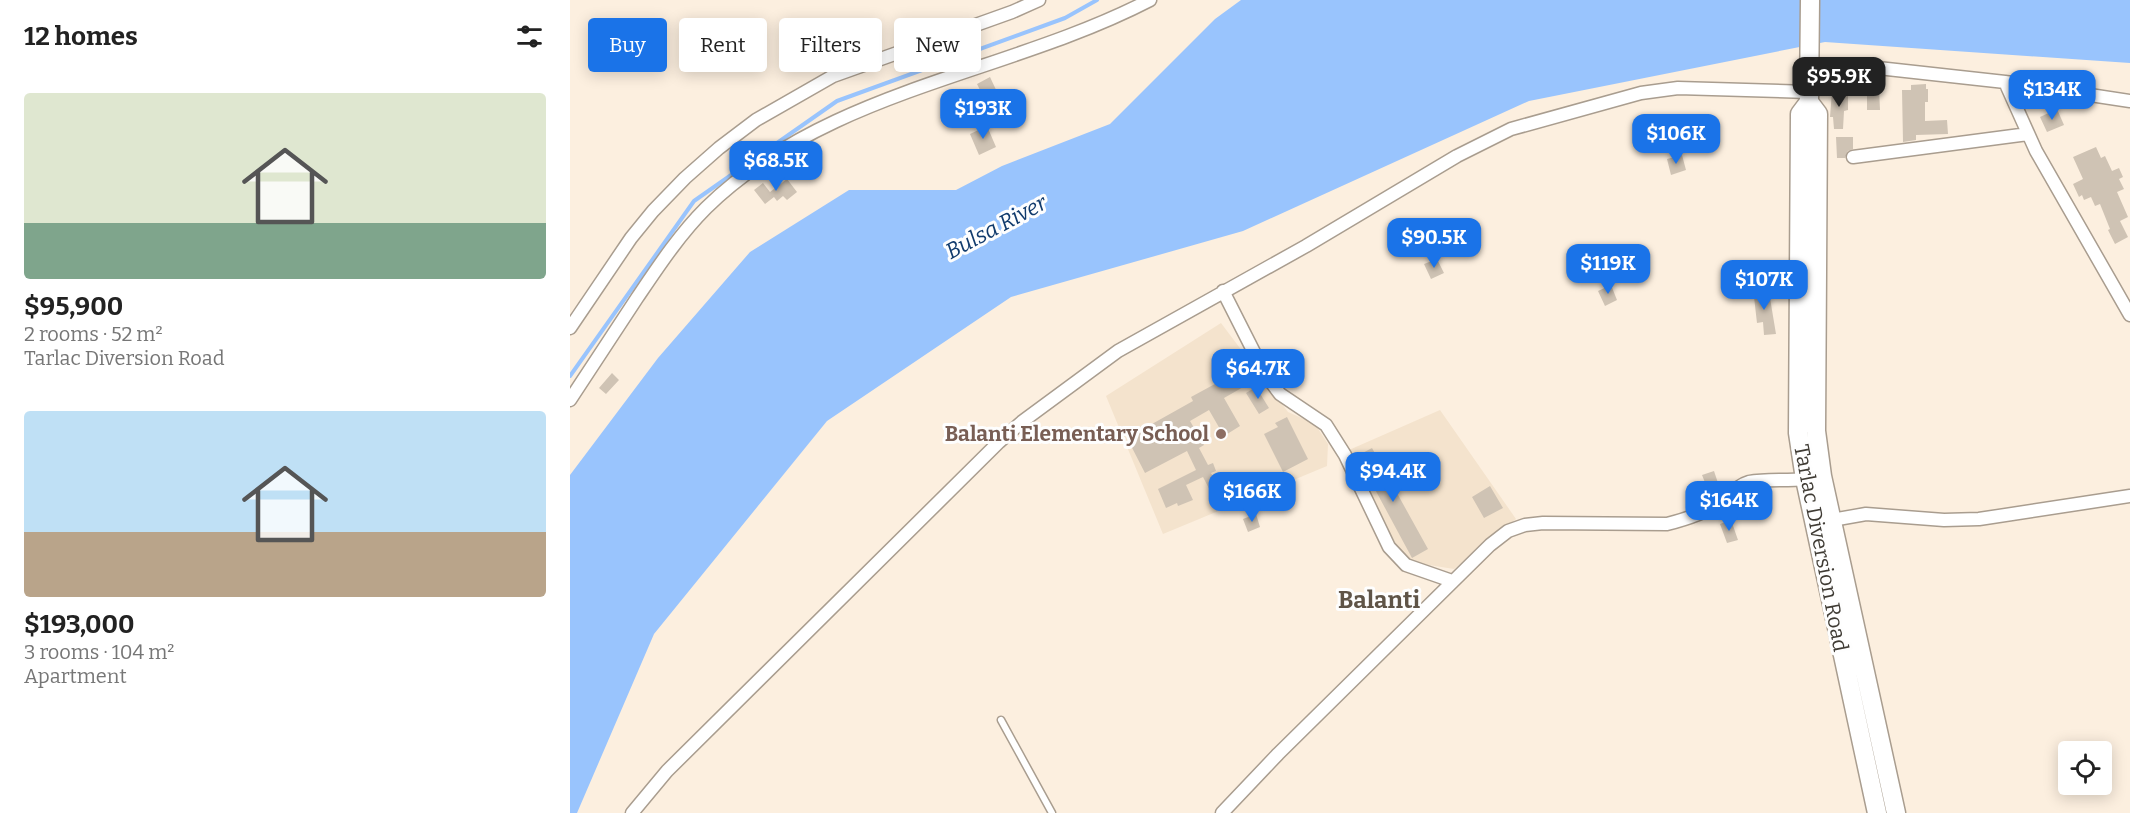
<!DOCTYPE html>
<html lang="en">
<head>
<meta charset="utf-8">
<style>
	:root { --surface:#fff; --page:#f2f2f2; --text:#222; --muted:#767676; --accent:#1a73e8 }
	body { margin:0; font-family:Bitter,serif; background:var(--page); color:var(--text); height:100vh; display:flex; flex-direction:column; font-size:22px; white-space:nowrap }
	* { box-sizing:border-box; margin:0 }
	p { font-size:20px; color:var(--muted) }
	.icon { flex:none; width:33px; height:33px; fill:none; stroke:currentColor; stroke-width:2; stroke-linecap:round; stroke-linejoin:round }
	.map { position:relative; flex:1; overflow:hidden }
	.details { display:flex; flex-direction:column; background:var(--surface); width:570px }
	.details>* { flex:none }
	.banner { position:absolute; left:18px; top:18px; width:570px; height:54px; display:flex; gap:12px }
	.tools { position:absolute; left:1488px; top:741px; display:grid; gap:12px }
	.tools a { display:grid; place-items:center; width:54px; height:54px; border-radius:6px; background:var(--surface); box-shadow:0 3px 15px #0003; font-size:30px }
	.price { position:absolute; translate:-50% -51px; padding:0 14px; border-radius:12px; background:var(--accent); color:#fff; font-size:20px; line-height:39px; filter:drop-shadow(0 2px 3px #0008) }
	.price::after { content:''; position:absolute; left:50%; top:36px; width:18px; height:14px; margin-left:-9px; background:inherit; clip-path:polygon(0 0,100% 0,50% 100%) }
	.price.on { background:#222; color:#fff }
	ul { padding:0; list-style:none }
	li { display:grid; align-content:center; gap:12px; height:318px; padding:0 24px }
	li span { display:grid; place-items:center; height:186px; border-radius:6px; color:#555 }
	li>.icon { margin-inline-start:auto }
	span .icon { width:108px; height:108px; fill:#fffc; stroke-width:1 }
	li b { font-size:26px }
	h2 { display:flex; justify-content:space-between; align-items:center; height:72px; padding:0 24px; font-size:26px }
	.tag { padding:0 21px; border-radius:6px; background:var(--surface); box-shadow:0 3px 15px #0003; font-size:21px; line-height:54px }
	.tag.on { background:var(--accent); color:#fff }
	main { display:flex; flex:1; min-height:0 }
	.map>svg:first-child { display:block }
</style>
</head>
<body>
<main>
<section class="details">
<h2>12 homes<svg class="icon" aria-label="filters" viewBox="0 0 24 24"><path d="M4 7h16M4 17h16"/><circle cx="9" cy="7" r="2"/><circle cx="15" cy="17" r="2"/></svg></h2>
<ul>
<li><span style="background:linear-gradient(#dfe7d0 70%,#7fa58c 0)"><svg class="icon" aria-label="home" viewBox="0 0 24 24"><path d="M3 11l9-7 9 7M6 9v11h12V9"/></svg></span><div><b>$95,900</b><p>2 rooms · 52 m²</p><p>Tarlac Diversion Road</p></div></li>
<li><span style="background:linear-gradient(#bfe0f5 65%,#b9a48a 0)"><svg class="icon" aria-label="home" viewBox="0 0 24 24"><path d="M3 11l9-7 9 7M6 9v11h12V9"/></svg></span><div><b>$193,000</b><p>3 rooms · 104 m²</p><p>Apartment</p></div></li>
</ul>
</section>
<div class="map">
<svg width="1560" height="813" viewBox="0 0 1560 813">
	<rect width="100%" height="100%" fill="#fcefdf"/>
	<path fill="#f4e3cd" d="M651 323 718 412 745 424 758 444 757 466 593 534 536 396Z
		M870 410 946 519 884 569 840 562 827 547 779 450Z"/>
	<path fill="#99c4fd" d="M671 0H1560V63L1255 42 959 101 673 231 441 297 257 421 84 634 7 813H0V475L88 358 180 252 279 190H386L432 166 540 124 645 19Z"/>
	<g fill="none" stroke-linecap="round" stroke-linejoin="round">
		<path stroke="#99c4fd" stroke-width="4" d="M0 376 124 201 267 101 495 18 527 0"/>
	</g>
	<path fill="#cfc3b4" d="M420 77 428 94 415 100 407 84Z
		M1356 84V89H1358V102H1355V121L1377 120 1378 134 1346 135V140L1333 142 1332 90H1341V85Z
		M1297 89H1309L1310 110H1297Z
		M1262 91H1278V110L1274 111 1273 129H1264L1263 117H1260Z
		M1487 109 1494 125 1477 132 1470 117Z
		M417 126 426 147 409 155 400 134Z
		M1266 137H1283V149L1278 151 1275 158H1267Z
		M1526 147 1531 158 1535 156 1542 171 1549 168 1553 177 1549 179 1554 189 1547 192 1558 217 1550 221 1558 237 1545 244 1538 230 1540 229 1530 204 1525 206 1521 197 1514 200 1512 195 1509 197 1503 184 1513 179 1503 157Z
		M1112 155 1116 170 1101 175 1097 159Z
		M217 179 227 192 217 200 213 196 207 201 204 197 195 204 184 190 193 183 200 192Z
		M867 259 874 273 861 279 854 264Z
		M1041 285 1047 300 1035 306 1028 291Z
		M1192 287 1193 292H1199L1206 334 1194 335 1193 322 1187 323 1183 288Z
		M667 372 675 386 654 398 670 426 654 436 639 410 620 421 634 445 629 448 638 465 643 463 646 471 641 473 647 484 657 478 661 485 666 482 673 495 662 500 660 497 647 504 633 477 616 485 623 500 608 506 607 503 596 508 588 489 626 470 617 451 575 473 557 438 623 401 621 397Z
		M42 373 49 380 36 394 29 388Z
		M686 387 699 408 689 414 676 393Z
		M717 417 738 459 713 472 694 434 708 427 705 423Z
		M802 448 858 549 842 558 787 456Z
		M1144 471 1149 486 1138 490 1132 475Z
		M920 486 933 508 914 518 902 497Z
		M686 514 690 527 678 532 673 519Z
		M1161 520 1168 540 1157 543 1150 524Z"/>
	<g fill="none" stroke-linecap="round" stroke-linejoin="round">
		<defs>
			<path id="service" d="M431 720 482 813"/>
			<path id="minor" d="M1435 82 1466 151 1560 315
				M1283 157 1458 134
				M653 291 695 374 710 394 756 425 775 455 819 547 836 565 882 581
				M0 328 61 238 83 211 115 178 149 148 186 120 263 76 442 12 469 0
				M0 400C22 366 45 332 67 298 88 267 109 235 136 208 258 89 435 75 580 0
				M1262 520 1296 514 1374 520 1409 519 1560 496
				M62 813 97 771 429 442 453 421 548 351 736 246 887 156 941 129 1071 93 1108 88 1239 92 1267 71 1290 66 1435 82 1560 101
				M652 813 708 754 920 545 938 531 955 525 973 523 1097 524C1117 519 1136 513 1153 501 1161 494 1168 485 1179 482 1195 479 1217 481 1235 479"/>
			<path id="secondary" d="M1240 0 1239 102 1248 114 1246 431 1252 476 1326 813
				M1239 102 1230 114 1228 433 1235 479 1307 813"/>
		</defs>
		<use href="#service" stroke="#a99d8f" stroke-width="9"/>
		<use href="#minor" stroke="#a99d8f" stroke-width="15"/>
		<use href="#secondary" stroke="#a99d8f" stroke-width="21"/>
		<use href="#service" stroke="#fff" stroke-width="6"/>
		<use href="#minor" stroke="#fff" stroke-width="12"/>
		<use href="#secondary" stroke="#fff" stroke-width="18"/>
	</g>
	<circle fill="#8d6e63" stroke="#fefefe" stroke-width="2" cx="651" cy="434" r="6"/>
	<g text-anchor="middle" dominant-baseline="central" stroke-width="6" stroke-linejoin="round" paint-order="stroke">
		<g font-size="21" font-weight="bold" fill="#785e54" stroke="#fefefe" text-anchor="end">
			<text x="639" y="434">Balanti Elementary School</text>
		</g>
		<g font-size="21" fill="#3f3b34" stroke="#fefefe">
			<text transform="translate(1251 548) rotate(79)">Tarlac Diversion Road</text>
		</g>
		<g font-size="22" font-style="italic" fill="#113b6d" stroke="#fefefe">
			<text transform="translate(426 227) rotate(-28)">Bulsa River</text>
		</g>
		<g font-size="24" font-weight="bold" fill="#5f5447" stroke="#fefefe">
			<text x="809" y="600">Balanti</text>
		</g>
	</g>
</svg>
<div class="tools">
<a><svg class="icon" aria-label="locate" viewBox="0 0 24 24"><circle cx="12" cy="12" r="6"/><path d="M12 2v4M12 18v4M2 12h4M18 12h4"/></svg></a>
</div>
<b class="price on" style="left:1269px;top:108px">$95.9K</b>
<b class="price" style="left:1482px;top:121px">$134K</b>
<b class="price" style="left:413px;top:140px">$193K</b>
<b class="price" style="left:1106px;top:165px">$106K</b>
<b class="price" style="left:206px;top:192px">$68.5K</b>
<b class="price" style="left:864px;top:269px">$90.5K</b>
<b class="price" style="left:1038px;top:295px">$119K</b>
<b class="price" style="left:1194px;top:311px">$107K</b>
<b class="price" style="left:688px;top:400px">$64.7K</b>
<b class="price" style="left:823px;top:503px">$94.4K</b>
<b class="price" style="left:682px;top:523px">$166K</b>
<b class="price" style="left:1159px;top:532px">$164K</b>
<div class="banner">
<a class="tag on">Buy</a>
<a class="tag">Rent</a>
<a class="tag">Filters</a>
<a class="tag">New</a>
</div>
</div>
</main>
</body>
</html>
